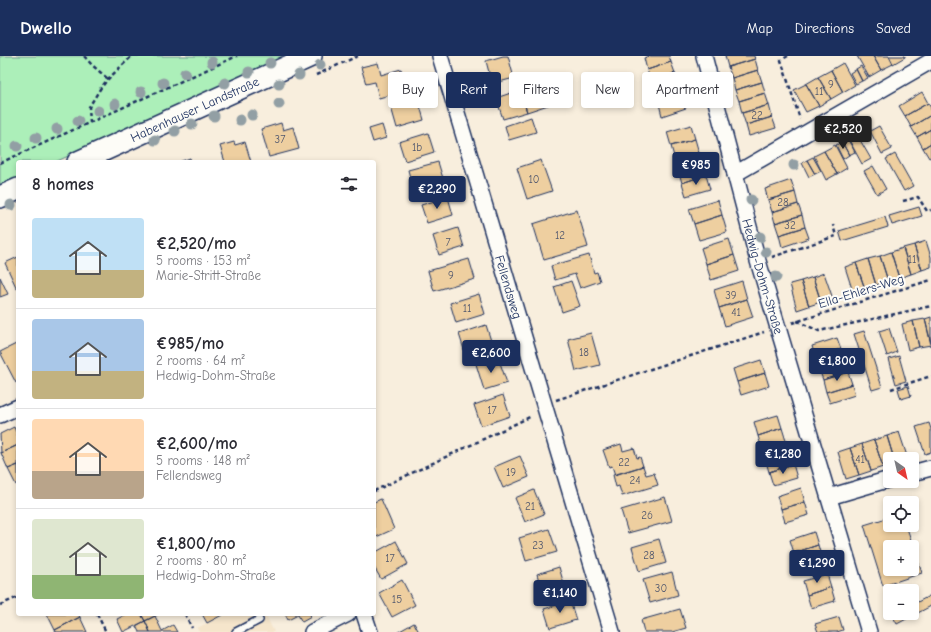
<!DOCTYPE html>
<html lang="en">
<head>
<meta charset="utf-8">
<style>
	:root { --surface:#fff; --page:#f2f2f3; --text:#2b2b33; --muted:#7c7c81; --line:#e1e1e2; --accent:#1b2f5e }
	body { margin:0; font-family:"Comic Neue",sans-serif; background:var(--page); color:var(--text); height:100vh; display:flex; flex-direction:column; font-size:15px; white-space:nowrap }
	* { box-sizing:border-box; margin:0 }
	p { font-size:13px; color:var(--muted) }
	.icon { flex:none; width:22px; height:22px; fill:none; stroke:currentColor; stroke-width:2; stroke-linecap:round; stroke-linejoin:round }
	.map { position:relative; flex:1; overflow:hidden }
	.panel { position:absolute; left:16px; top:104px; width:360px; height:456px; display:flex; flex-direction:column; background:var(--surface); border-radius:4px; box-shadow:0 2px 6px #0003 }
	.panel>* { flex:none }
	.guide { position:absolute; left:388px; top:16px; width:380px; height:36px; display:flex; gap:8px }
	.needle { width:26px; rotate:146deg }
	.fabs { position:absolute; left:883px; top:396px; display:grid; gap:8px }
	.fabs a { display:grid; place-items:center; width:36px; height:36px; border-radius:4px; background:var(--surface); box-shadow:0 2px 6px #0003; font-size:20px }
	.price { position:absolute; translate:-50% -34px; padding:0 9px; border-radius:4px; background:var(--accent); color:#fff; font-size:13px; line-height:26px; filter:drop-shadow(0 1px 2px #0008) }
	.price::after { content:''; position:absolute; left:50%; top:24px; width:12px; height:9px; margin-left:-6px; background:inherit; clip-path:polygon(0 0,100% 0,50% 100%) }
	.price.on { background:#222; color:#fff }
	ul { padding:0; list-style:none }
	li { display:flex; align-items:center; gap:12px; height:100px; padding:0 16px }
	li+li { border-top:1px solid var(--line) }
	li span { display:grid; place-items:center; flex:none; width:112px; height:80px; border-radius:4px; color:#555 }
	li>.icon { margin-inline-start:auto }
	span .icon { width:48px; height:48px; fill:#fffc; stroke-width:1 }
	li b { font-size:17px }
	h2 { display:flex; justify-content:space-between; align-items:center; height:48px; padding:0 16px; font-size:17px }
	.tag { padding:0 14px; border-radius:4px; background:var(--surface); box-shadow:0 2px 6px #0003; font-size:14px; line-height:36px }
	.tag.on { background:var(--accent); color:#fff }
	header { display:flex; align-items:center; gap:24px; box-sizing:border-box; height:56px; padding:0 20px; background:var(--accent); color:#fff }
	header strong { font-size:19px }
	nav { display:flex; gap:22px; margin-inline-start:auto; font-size:14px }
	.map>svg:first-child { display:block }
</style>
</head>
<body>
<header>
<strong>Dwello</strong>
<nav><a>Map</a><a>Directions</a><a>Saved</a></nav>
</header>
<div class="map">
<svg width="931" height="576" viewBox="0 0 931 576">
	<rect width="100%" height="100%" fill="#f8eedd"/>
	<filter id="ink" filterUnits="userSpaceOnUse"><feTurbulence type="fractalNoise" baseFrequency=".025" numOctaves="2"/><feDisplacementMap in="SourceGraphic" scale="8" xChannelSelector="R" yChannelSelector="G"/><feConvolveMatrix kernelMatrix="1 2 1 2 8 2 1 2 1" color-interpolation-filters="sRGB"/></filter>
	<g filter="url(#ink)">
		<path fill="#f5e5cb" d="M226 558H265L274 576H199L197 572Z"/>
		<path fill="#acefb9" stroke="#648f8c" d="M1 0H291L55 106H18V123L0 131V1Z"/>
		<path fill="#eecfa0" stroke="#1b2f5e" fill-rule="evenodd" d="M503 0H508L514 22 492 28 486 5Z
			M650 0H669L671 6 647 14 644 2Z
			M725 0H754L755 3 728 11Z
			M857 0H873L881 14 869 21Z
			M873 0H889L893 8 881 14Z
			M889 0H905V1L893 8Z
			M755 3 758 14 732 22 728 11Z
			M671 6 675 17 651 25 647 14Z
			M378 7 381 19 401 13 407 34 379 42 375 26 366 28 361 11Z
			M843 7 855 29 843 36 831 14Z
			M861 10 868 22 862 25 856 13Z
			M856 13 862 25 856 28 850 17Z
			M758 14 762 26 735 34 732 22Z
			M831 14 843 36 831 43 818 21Z
			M675 17 679 29 655 37 651 25Z
			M818 21 831 43 819 50 806 28Z
			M544 26 551 48 527 56 520 34Z
			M762 26 765 37 739 45 735 34Z
			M806 28 819 50 806 56 794 34Z
			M679 29 683 41 659 48 655 37Z
			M520 34 527 56 503 63 496 42Z
			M922 36 928 47 905 60 899 50Z
			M765 37 769 49 742 57 739 45Z
			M683 41 686 52 662 60 659 48Z
			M418 43 424 64 397 72 391 51Z
			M928 47 931 52V59L911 71 905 60Z
			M769 49 772 61 746 69 742 57Z
			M931 59V73L917 81 911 71Z
			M531 61 536 76 509 84 505 70Z
			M772 61 776 72 749 80 746 69Z
			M281 67 283 74 293 71 299 93 269 101 261 73Z
			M382 69 386 82 373 86 369 73Z
			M691 69 695 83 671 90 667 76Z
			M879 70 892 93 882 98 870 75Z
			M931 73V87L923 92 917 81Z
			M428 77 434 96 405 105 399 86Z
			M856 77 871 103 862 108 848 82Z
			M847 82 855 96 849 99 842 86Z
			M695 83 699 97 675 104 671 90Z
			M234 86 235 89 245 86 251 106H225L220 90Z
			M842 86 849 99 843 103 836 89Z
			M931 87V101L929 102 923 92Z
			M835 89 847 112 837 118 824 95Z
			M824 95 837 118 826 124 814 100Z
			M895 98 913 130 904 135 886 103Z
			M813 101 821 115 815 118 807 104Z
			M190 102 191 106H179Z
			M541 104 552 135 527 143 517 112Z
			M807 104 815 118 809 121 802 107Z
			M438 106 445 129 414 137 408 114Z
			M702 106 706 119 682 127 678 113Z
			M873 110 886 133 877 138 864 115Z
			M706 119 710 133 686 140 682 127Z
			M791 124 795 136 768 144 765 133Z
			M795 136 798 148 772 156 768 144Z
			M448 141 453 159 427 167 421 149Z
			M718 144 722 159 694 168 689 153Z
			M798 148 802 159 775 167 772 156Z
			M919 151 922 160 892 169 889 160Z
			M577 154 588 191 544 204 533 168Z
			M722 159 727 176 699 184 694 168Z
			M802 159 805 171 779 179 775 167Z
			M885 161 888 171 842 185 839 175Z
			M805 171 809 182 782 191 779 179Z
			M458 172 464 191 439 199 433 180Z
			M729 183 734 199 706 208 701 192Z
			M926 185 931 201V211L922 214 914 189Z
			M914 189 922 214 911 218 903 192Z
			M903 192 911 218 899 222 891 196Z
			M891 196 899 222 888 225 880 200Z
			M589 199 594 217 597 216 600 225 580 232 575 218 555 224 551 210Z
			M734 199 739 215 711 224 706 208Z
			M880 200 888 225 876 229 868 203Z
			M18 201V233H17L5 207Z
			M469 203 475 223 434 235 428 215Z
			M868 203 876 229 865 233 856 207Z
			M856 207 865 233 853 236 845 211Z
			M824 217 833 243 821 246 813 221Z
			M0 221 8 238 0 241Z
			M813 221 821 246 809 250 801 225Z
			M571 225 580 250 562 256 554 231Z
			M742 225 747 243 719 252 714 234Z
			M801 225 809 250 797 254 790 228Z
			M479 238 485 258 456 267 450 247Z
			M747 243 753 261 725 270 719 252Z
			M931 261V287L925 263Z
			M925 263 931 289 919 291 913 265Z
			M913 265 919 291 908 294 902 268Z
			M486 269 492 288 465 297 459 278Z
			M889 272 897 296 887 300 879 275Z
			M864 275 882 331 872 334 854 278Z
			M591 277 600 309 576 315 568 283Z
			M837 282 841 293 815 301 812 290Z
			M18 287V326L16 327 0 296Z
			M841 293 844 305 819 313 815 301Z
			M899 300 906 325 896 328 889 303Z
			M498 301 507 327 484 334 476 308Z
			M761 304 765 317 737 326 733 313Z
			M844 305 848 316 823 324 819 313Z
			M848 316 852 328 826 336 823 324Z
			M765 317 769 330 741 339 737 326Z
			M852 328 855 339 830 347 826 336Z
			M908 330 911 340 901 343 898 333Z
			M503 339 510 360 481 370 474 349Z
			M778 359 782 372 758 380 754 366Z
			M929 367 931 373V396L925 398 916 371Z
			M14 371 18 381V389L1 397 0 378Z
			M782 372 786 385 762 393 758 380Z
			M899 376 908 403H894L887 380Z
			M887 380 894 403H890V409L883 411 874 384Z
			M874 384 883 411 871 415 862 388Z
			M621 388 623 395 634 392 637 402 640 401 643 410 615 419 612 410 609 411 603 394Z
			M862 388 871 415 859 419 850 392Z
			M18 389V409L8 413 1 397Z
			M850 392 859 419 846 423 838 396Z
			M789 395 793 408 769 416 765 402Z
			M520 400 529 421 503 432 494 411Z
			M793 408 797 422 773 429 769 416Z
			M18 409V428L16 429 8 413Z
			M643 410 646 419 654 417 658 429 622 440 619 430 616 431 613 419Z
			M801 432 805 446 781 453 777 440Z
			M534 434 544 458 525 466 515 442Z
			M665 441 672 465 628 477 621 454Z
			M381 443 394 473 374 482V446Z
			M805 446 809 459 785 466 781 453Z
			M890 461V469H906L922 517 883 530 864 469ZM890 491H912V513H890Z
			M549 473 557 496 526 505 519 482Z
			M814 476 818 489 794 497 790 484Z
			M659 483 666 507 639 515 632 491Z
			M396 485 408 508 381 523 374 511V497Z
			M818 489 822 503 798 510 794 497Z
			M559 511 565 532 543 539 537 518Z
			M672 516 678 539 650 547 643 524Z
			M827 518 831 531 807 539 803 525Z
			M402 524 415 549 392 561 379 537Z
			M831 531 835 545 811 552 807 539Z
			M931 539V550L897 568 892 559 896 557H912V549Z
			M570 545 576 564 550 572 544 553Z
			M680 553 686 572 672 576H644L641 564Z
			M47 558H78L80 561 55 574Z
			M127 558H141L145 565 123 576 117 563Z
			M141 558H159L145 565Z
			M202 558H224L207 567Z
			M285 558H310L311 561 302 566 298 559 288 564Z
			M155 560 162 575 173 569 177 576H150L145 565Z
			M80 561 87 576H56L55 574Z
			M839 561 843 574 837 576H818L815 568Z
			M145 565 150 576H139L136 570Z
			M414 567 419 576H398Z"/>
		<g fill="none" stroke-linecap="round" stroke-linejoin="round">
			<defs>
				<path id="lane" d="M236 576 259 564"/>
				<g id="street">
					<path id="s1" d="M440 0 612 576"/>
					<path id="s2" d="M704 0 758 205 869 576"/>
					<path d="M735 118 931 5"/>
					<path d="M0 359 18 351"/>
					<path d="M912 417 931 412"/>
					<path d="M829 441 890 423"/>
					<path d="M364 558 370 576"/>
					<path d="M312 576 348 558"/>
				</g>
				<g id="secondary">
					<path id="s3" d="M78 106 311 0"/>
					<path d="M0 141 18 133"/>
				</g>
			</defs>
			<use href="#lane" stroke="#1b2f5e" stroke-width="10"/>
			<use href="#street" stroke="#1b2f5e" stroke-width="18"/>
			<use href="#secondary" stroke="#1b2f5e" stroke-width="24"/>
			<path stroke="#1b2f5e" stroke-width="2.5" stroke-dasharray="4 3" stroke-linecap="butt" d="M84 0 92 9 108 23
				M788 0 781 4 800 63
				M316 19 358 0
				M90 67 89 51 100 33 108 23 132 0
				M0 107 237 0
				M903 145 918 141 927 155 931 154
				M772 201 836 180 833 169
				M797 265 819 275 931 250
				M792 267 931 224
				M891 333 931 320
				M556 344 764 276
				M374 435 532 360
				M0 549 18 541
				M97 558 106 576
				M185 558 192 572"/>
			<use href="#lane" stroke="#fdfcf7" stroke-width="7"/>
			<use href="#street" stroke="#fdfcf7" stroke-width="15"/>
			<use href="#secondary" stroke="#fdfcf7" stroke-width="21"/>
		</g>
		<g fill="#929fa4">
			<circle cx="212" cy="6" r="5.5"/>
			<circle cx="270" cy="7" r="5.5"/>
			<circle cx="320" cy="9" r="5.5"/>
			<circle cx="249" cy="16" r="5.5"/>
			<circle cx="185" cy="17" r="5.5"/>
			<circle cx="299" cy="19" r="5.5"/>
			<circle cx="163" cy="27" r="5.5"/>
			<circle cx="225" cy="27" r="5.5"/>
			<circle cx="279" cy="28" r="5.5"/>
			<circle cx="141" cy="36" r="5.5"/>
			<circle cx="115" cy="48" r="5.5"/>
			<circle cx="279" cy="48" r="5.5"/>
			<circle cx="98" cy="55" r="5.5"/>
			<circle cx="252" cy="59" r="5.5"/>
			<circle cx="214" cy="60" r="5.5"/>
			<circle cx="240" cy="64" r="5.5"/>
			<circle cx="78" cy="65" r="5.5"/>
			<circle cx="192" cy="68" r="5.5"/>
			<circle cx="57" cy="73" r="5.5"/>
			<circle cx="175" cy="75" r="5.5"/>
			<circle cx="36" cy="82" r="5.5"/>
			<circle cx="155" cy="84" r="5.5"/>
			<circle cx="17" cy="90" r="5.5"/>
			<circle cx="794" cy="109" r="5.5"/>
			<circle cx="751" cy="144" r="5.5"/>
			<circle cx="11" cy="149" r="5.5"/>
			<circle cx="760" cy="181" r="5.5"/>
			<circle cx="766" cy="196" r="5.5"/>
			<circle cx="776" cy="221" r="5.5"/>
		</g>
	</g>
	<g text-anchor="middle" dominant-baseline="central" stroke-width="4" stroke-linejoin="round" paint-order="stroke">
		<g font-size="11" fill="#50576e">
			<text x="831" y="28">9</text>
			<text x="819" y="35">11</text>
			<text x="757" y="59">22</text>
			<text x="280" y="83">37</text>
			<text x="417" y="91">1b</text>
			<text x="534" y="123">10</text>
			<text x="783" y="146">28</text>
			<text x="790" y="169">32</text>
			<text x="560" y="179">12</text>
			<text x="448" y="186">7</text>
			<text x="912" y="203">11</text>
			<text x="451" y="219">9</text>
			<text x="731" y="239">39</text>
			<text x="467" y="252">11</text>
			<text x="736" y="256">41</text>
			<text x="584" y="296">18</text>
			<text x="492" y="354">17</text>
			<text x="860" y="403">41</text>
			<text x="624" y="406">22</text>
			<text x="511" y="416">19</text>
			<text x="635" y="424">24</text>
			<text x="530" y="450">21</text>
			<text x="647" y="459">26</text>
			<text x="538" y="489">23</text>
			<text x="649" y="499">28</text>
			<text x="390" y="502">17</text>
			<text x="661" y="532">30</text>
			<text x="397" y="543">15</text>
		</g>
		<g font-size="13" fill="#1b2f5e" stroke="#fdfcf7">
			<text stroke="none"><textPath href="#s3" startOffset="128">Habenhauser Landstraße</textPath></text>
			<text stroke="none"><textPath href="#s2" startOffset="228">Hedwig-Dohm-Straße</textPath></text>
			<text stroke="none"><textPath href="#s1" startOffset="241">Fellendsweg</textPath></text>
			<text transform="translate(861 235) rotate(-17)">Ella-Ehlers-Weg</text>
		</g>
	</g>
</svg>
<div class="fabs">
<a><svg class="needle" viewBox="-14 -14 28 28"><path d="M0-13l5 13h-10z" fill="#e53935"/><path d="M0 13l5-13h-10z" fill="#7c7c81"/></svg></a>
<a><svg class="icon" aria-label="locate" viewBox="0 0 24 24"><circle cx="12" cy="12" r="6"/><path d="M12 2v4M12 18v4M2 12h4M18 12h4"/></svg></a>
<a>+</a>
<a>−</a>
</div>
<b class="price on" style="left:843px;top:94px">€2,520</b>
<b class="price" style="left:696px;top:130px">€985</b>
<b class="price" style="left:437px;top:154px">€2,290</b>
<b class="price" style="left:491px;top:318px">€2,600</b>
<b class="price" style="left:837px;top:326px">€1,800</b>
<b class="price" style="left:783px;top:419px">€1,280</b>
<b class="price" style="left:817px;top:528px">€1,290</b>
<b class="price" style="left:560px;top:558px">€1,140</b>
<div class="guide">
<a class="tag">Buy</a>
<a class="tag on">Rent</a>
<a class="tag">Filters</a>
<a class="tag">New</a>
<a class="tag">Apartment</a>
</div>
<section class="panel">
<h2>8 homes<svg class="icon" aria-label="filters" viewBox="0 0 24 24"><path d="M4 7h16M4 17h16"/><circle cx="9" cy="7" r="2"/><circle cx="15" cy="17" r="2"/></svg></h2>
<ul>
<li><span style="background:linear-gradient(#bfe0f5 65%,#c2b280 0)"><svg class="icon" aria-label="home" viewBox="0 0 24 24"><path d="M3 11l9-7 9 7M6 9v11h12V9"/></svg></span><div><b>€2,520/mo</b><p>5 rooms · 153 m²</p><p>Marie-Stritt-Straße</p></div></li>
<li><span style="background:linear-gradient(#a9c7e8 65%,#c2b280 0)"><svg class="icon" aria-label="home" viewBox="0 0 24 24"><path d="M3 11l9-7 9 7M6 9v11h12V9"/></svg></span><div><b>€985/mo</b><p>2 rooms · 64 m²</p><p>Hedwig-Dohm-Straße</p></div></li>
<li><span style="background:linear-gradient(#ffd9b3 65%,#b9a48a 0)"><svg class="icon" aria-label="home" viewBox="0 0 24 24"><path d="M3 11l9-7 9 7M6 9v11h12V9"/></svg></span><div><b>€2,600/mo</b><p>5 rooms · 148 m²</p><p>Fellendsweg</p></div></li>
<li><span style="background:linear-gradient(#dfe7d0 70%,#8fb573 0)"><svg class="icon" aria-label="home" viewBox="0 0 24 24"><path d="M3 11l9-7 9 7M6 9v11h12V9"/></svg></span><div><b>€1,800/mo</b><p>2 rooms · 80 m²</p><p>Hedwig-Dohm-Straße</p></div></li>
</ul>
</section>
</div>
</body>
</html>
